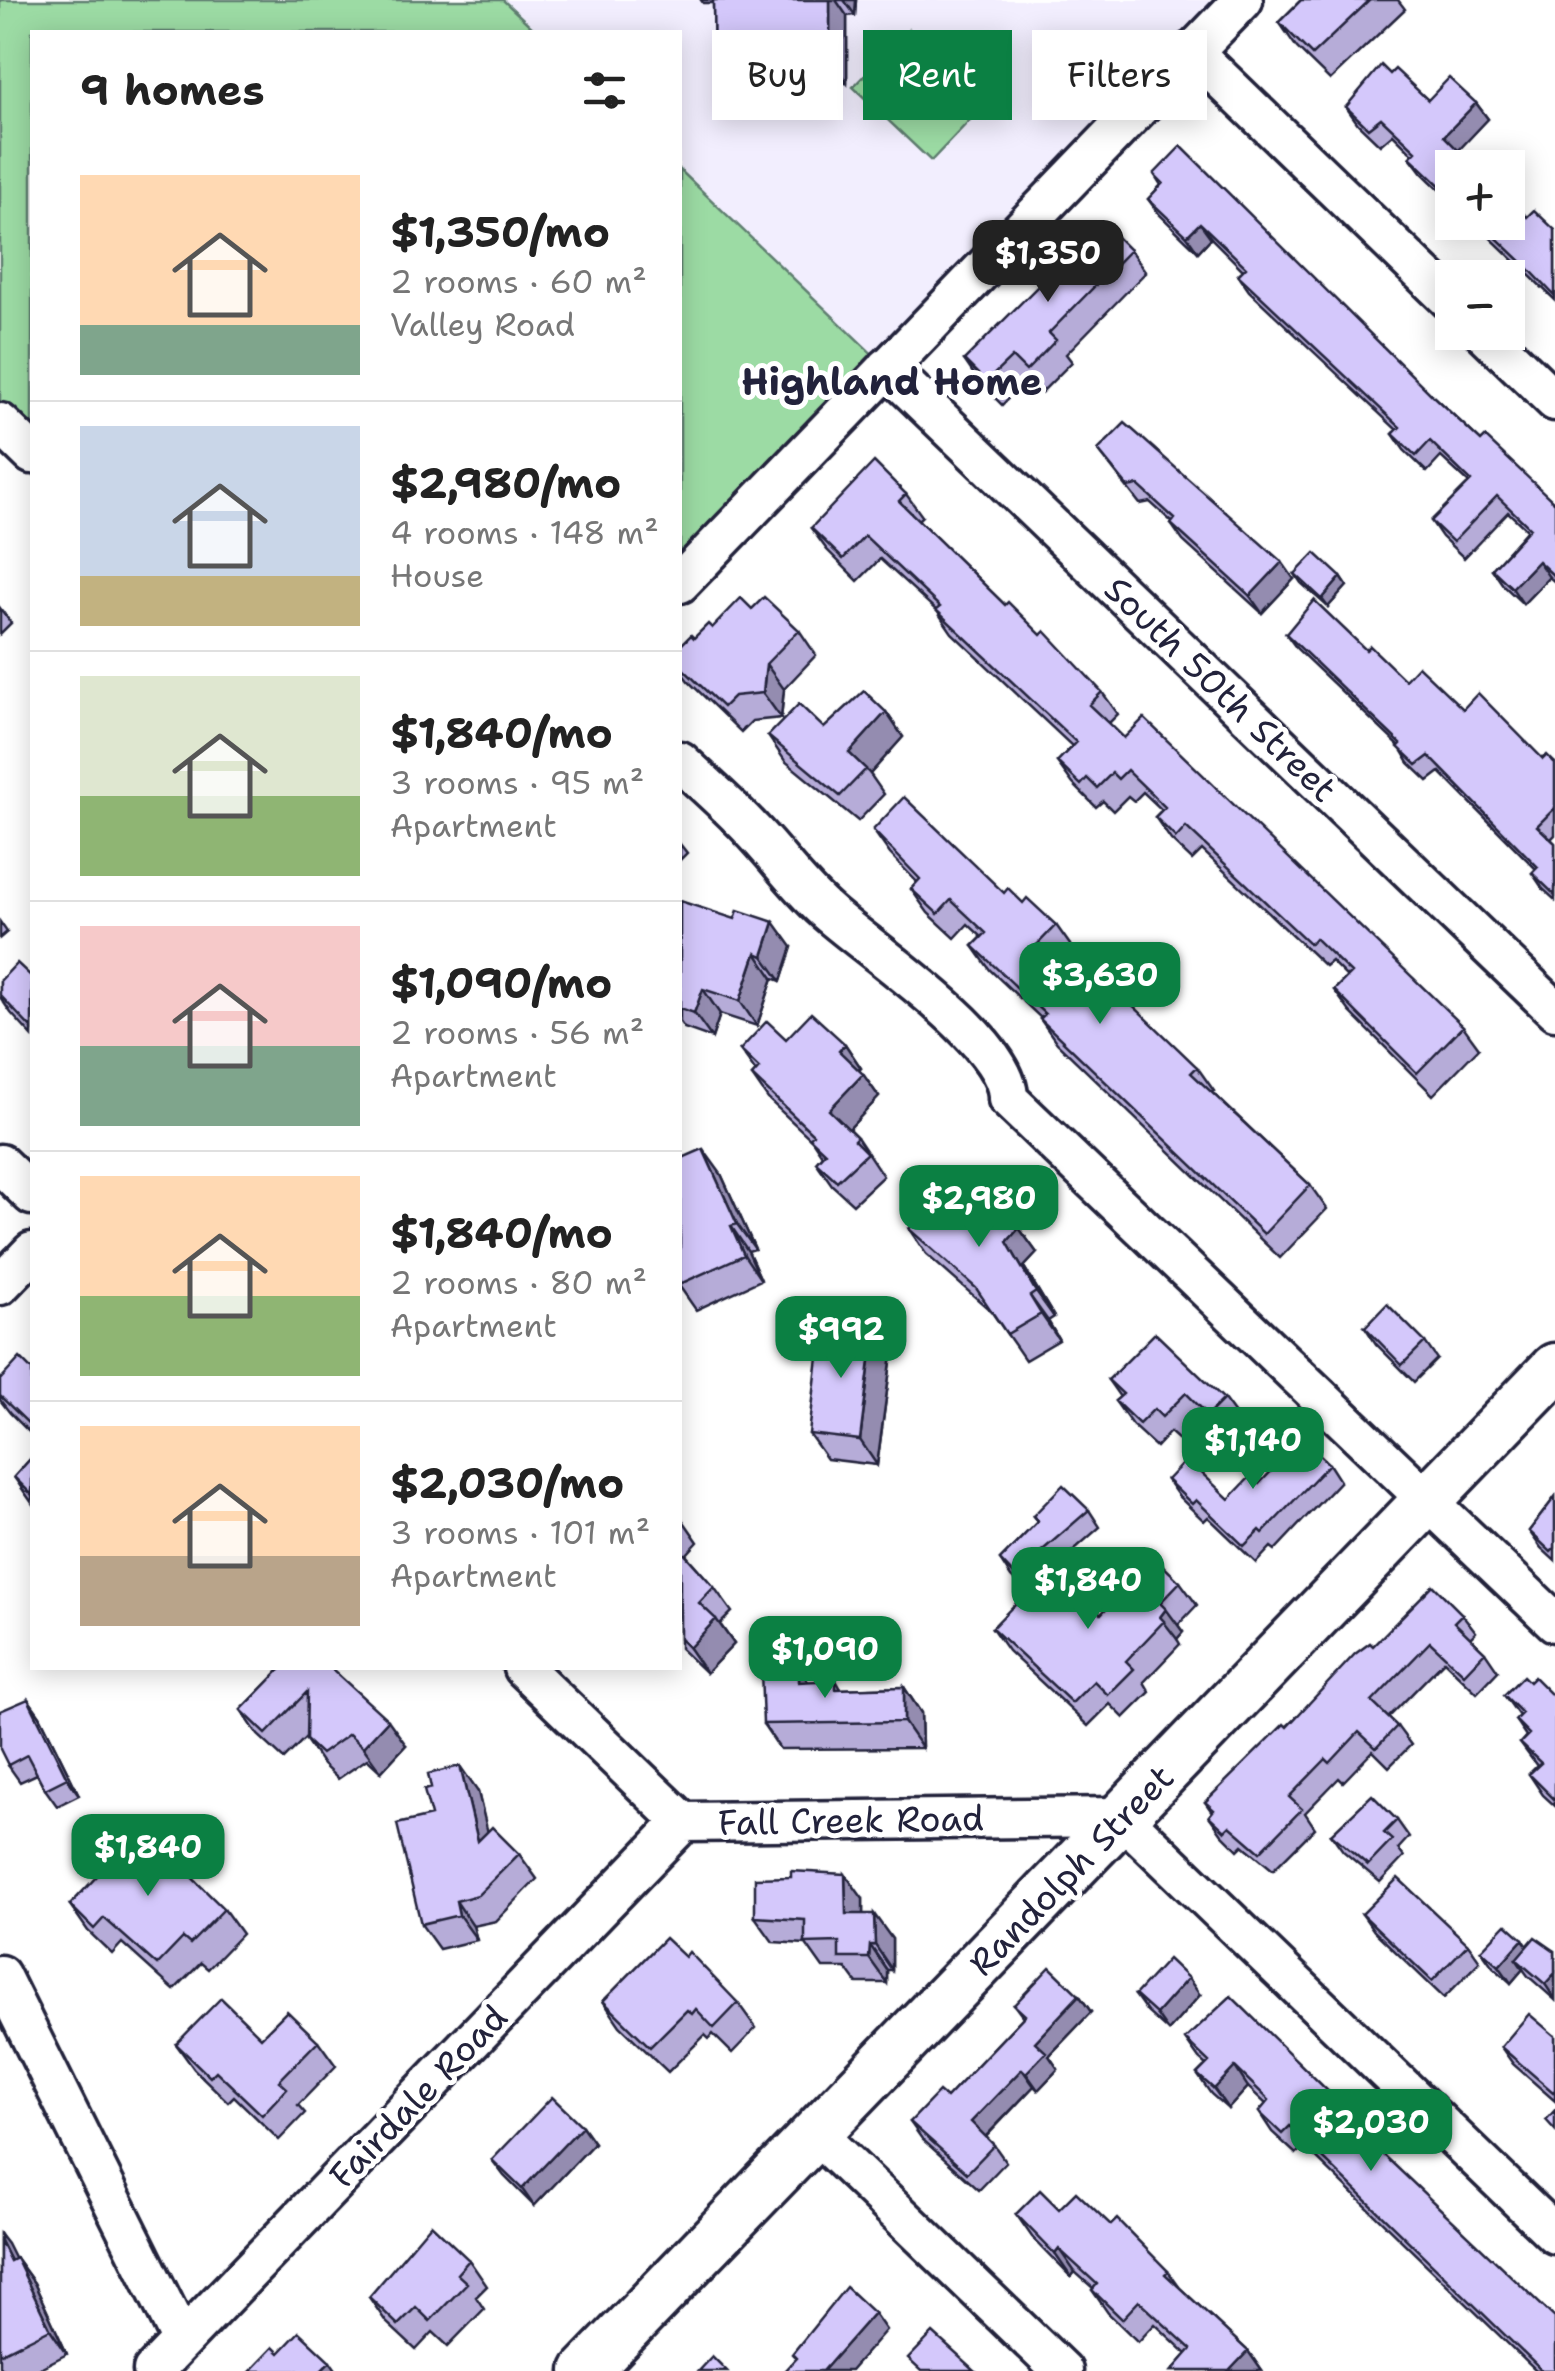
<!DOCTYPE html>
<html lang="en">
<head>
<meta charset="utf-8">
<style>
	:root { --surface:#fff; --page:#f2f2f2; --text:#222; --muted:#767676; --line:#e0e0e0; --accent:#0b8043 }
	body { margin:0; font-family:"Shantell Sans",sans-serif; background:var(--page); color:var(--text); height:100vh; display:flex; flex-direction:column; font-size:38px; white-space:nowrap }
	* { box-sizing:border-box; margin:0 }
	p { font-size:32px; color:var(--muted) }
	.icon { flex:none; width:55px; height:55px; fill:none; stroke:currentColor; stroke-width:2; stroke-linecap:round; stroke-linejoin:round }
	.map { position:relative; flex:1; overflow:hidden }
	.panel { position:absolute; left:30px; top:30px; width:652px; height:1640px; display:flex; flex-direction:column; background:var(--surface); border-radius:0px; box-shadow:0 5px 25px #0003 }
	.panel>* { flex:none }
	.banner { position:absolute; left:712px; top:30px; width:692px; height:90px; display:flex; gap:20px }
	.fabs { position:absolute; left:1435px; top:150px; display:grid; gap:20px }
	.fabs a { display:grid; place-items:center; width:90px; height:90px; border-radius:0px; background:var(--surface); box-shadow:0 5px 25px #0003; font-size:50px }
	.price { position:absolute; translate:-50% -85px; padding:0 22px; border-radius:20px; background:var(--accent); color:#fff; font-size:32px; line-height:65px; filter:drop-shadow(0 2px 5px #0008) }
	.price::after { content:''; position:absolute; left:50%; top:60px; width:30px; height:22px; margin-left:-15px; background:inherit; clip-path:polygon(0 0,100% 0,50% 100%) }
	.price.on { background:#222; color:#fff }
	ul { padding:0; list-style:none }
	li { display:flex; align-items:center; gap:30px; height:250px; padding:0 50px }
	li+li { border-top:2px solid var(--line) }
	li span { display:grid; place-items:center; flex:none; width:280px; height:200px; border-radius:0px; color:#555 }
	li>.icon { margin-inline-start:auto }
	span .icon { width:120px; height:120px; fill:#fffc; stroke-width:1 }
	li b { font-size:42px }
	h2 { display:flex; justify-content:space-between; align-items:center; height:120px; padding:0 50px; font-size:42px }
	.pill { padding:0 35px; border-radius:0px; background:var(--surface); box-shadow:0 5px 25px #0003; font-size:35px; line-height:90px }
	.pill.on { background:var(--accent); color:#fff }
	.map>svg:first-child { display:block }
</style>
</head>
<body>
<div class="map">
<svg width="1555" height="2371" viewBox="0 0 1555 2371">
	<rect width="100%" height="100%" fill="#fff"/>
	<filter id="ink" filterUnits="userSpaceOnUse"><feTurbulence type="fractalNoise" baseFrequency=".01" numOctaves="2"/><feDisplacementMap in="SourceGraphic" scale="20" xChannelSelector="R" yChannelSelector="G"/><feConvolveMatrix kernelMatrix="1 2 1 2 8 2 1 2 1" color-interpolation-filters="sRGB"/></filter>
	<g filter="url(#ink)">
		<path fill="#f2eefe" d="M503 0H1243L887 368 680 170V32H537Z"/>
		<path fill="#9cdba4" stroke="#5f7e70" stroke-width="2.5" d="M0 0H503L537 32H32V454L0 423Z
			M909 29 986 103 931 161 853 87Z
			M680 170 887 368 680 583Z"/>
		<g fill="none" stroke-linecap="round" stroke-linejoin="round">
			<defs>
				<path id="minor" d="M1192 51 1452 302
					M1484 332 1555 401
					M887 368 1555 1010
					M0 423 32 454
					M680 583 1243 0
					M680 761C704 784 730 806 752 830 777 856 798 886 825 910 866 948 1010 1041 1008 1099L1555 1622
					M0 1164 32 1195
					M0 1285 32 1252
					M523 1668 683 1822 1122 1817 1555 2234
					M0 1975 182 2341
					M816 2134 1062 2371
					M153 2371 683 1822"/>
				<path id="major" d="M586 2371 1555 1368"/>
			</defs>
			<use href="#minor" stroke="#22223b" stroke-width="45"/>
			<use href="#major" stroke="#22223b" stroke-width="55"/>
			<use href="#minor" stroke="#fff" stroke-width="38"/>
			<use href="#major" stroke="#fff" stroke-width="48"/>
		</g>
		<path fill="#b6acd8" stroke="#22223b" stroke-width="2.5" d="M701 0H856L855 15 847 16V83L732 87 714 62 713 3H703Z
			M1301 0H1398L1405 9 1330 80 1297 48 1279 22Z
			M1390 74 1428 100 1476 103 1488 119 1458 150 1452 168V202L1422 173 1410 157 1413 154 1393 134 1380 145 1358 124 1346 107Z
			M1154 174 1435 398 1481 441 1555 503V582L1549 577 1523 604 1503 585 1492 569 1527 530 1508 512 1464 558 1442 537 1431 521 1469 483 1441 457 1427 472 1404 450 1393 434 1397 430 1249 291 1238 275 1243 270 1211 238 1198 252 1159 214 1148 199 1161 185Z
			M1527 217 1555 230V300L1474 222H1508Z
			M1130 250 1146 272 1066 354 1072 362 1041 393 1027 379 1002 405 979 382 964 360Z
			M1098 450 1294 579 1262 613 1183 541 1171 524 1172 522 1150 502 1140 504Z
			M906 494 922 516 918 520 1005 605 1102 692 1118 714 1109 723 1124 738 1463 1026 1479 1048 1433 1095 1350 1012 1334 990 1347 977 1331 961 1325 966 1202 850 1192 860 1171 840 1155 817 1162 810 1143 792 1134 801 1128 796 1113 811 1103 801 1096 807 1073 784 1057 762 1072 746 952 633 937 611 880 559 858 581 827 550 811 528Z
			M1295 574 1341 577 1347 586 1328 607 1301 583Z
			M0 608 11 623 0 634Z
			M752 609 799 630 816 655 784 689 781 718 752 721 741 732 688 681 680 670V646Z
			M1286 634 1366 650 1405 680 1463 709 1543 759 1555 763V835L1551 839 1555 843V900L1543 889 1532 873 1536 869 1440 772 1428 781 1409 763 1399 746 1297 649Z
			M886 712 903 737 870 774 884 794 858 821 785 761 768 736 824 728Z
			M873 830 1023 903 1056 925 1073 949 1057 966 1102 1007 1197 1067 1214 1091 1212 1092 1310 1185 1327 1209 1280 1258 1057 1043 1040 1019 1041 1018 990 970 973 946 982 937 968 924 955 938 928 913 911 889 917 882 890 854Z
			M680 844 687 853 680 860Z
			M680 901 792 947 781 981 773 978 757 1026 720 1014 712 1038 684 1028 680 1022Z
			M0 922 7 932 0 938Z
			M32 977V1036L11 1013 0 997V981Z
			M786 1039 845 1044 861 1068 859 1070 879 1097 849 1129 857 1137 883 1176 853 1204 832 1185 816 1162 822 1155 812 1140 768 1099 752 1076 756 1072 740 1050Z
			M680 1159 721 1174 755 1249 748 1251 761 1280 696 1310 680 1287Z
			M1019 1228 1037 1253 1024 1267 1054 1317 1048 1321 1059 1340 1025 1360 991 1311 926 1254 909 1229Z
			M1365 1327 1425 1342 1437 1359 1414 1382 1376 1344Z
			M874 1329 892 1354 877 1465 827 1459 809 1434Z
			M32 1370V1435L10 1413 0 1400V1380Z
			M1108 1380 1224 1399 1241 1422 1224 1438 1202 1416 1179 1440 1170 1432 1156 1447 1132 1425 1115 1401 1120 1397Z
			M32 1457V1503L14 1477Z
			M1329 1464 1340 1481 1275 1550 1271 1547 1256 1563 1208 1517 1204 1521 1179 1497 1167 1480 1229 1499 1259 1484Z
			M1555 1497V1561L1541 1548 1529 1531Z
			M1089 1510 1100 1527 1026 1592 1011 1577 1000 1560 1037 1522 1033 1516Z
			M680 1516 698 1542 686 1555 714 1587 732 1612 720 1624 734 1644 706 1673 680 1648Z
			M1180 1582 1197 1605 1178 1625 1183 1632 1177 1639 1180 1644 1144 1682 1150 1692 1124 1718 1110 1704 1088 1726 1008 1651 992 1628 1101 1614Z
			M1462 1614 1476 1632 1470 1638 1485 1652 1498 1671 1477 1693 1444 1661 1388 1718 1397 1726 1411 1745 1389 1767 1373 1751 1343 1782 1339 1778 1305 1813 1315 1828 1273 1870 1243 1845 1238 1850 1222 1834 1209 1816 1212 1812 1205 1802 1373 1646Z
			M282 1668 406 1745 381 1772 367 1759 338 1779 323 1765 306 1740V1737L284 1759 258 1735 241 1710Z
			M799 1669 808 1682 836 1680 841 1689 904 1687 921 1713 922 1748 780 1749 763 1724 789 1670Z
			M1529 1682 1555 1698V1806L1543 1795 1529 1774 1537 1766 1520 1743 1526 1736 1515 1720 1519 1716 1504 1695Z
			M28 1699 40 1716 79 1795 57 1806 45 1789 37 1774 20 1782 8 1765Z
			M478 1792 487 1832 519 1854 537 1879 496 1921 473 1926 477 1940 439 1949 421 1924 431 1816Z
			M1397 1820 1409 1837 1398 1849 1404 1857 1380 1882 1343 1851 1331 1834Z
			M863 1899V1914L892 1939V1970H887V1983H857L846 1968H823L806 1944 773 1942 755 1917Z
			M70 1905 224 1909 242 1934 208 1969 201 1963 174 1990 122 1943 112 1954 88 1931Z
			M1362 1914 1468 1944 1480 1961 1444 1998 1374 1931Z
			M1527 1946 1555 1951V2000L1528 1976 1523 1969 1511 1983 1493 1967 1481 1950Z
			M685 1957 738 2003 756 2028 732 2053 713 2034 709 2039 705 2035 668 2072 620 2026 603 2001Z
			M1079 1995 1091 2012 1049 2056 1058 2069 1038 2090 1034 2086 986 2137 994 2145 1006 2162 979 2190 922 2139 910 2122 946 2098 1023 2017 1014 2005Z
			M1135 1995H1200L1168 2031 1147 2012Z
			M1555 2036V2101L1513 2064 1501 2047Z
			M261 2037 318 2041 336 2066 298 2105 305 2113 279 2140 234 2096 228 2102 194 2069 176 2044Z
			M1185 2039 1355 2124 1555 2371H1536L1304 2146 1296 2154 1272 2132 1259 2112 1266 2104 1248 2087 1228 2109 1211 2094 1197 2074 1206 2065 1199 2059Z
			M582 2126 594 2143 534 2206 504 2176 492 2160Z
			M1059 2209 1111 2225 1168 2271 1180 2288 1248 2351 1262 2371H1172L1187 2354 1155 2324 1138 2342 1108 2313 1092 2290 1093 2288 1075 2272 1071 2277 1032 2237 1016 2214Z
			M0 2235 14 2259 16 2258 34 2283 67 2354 34 2371H4L0 2365Z
			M469 2260 487 2286 476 2297 484 2309 448 2346 433 2332 416 2350 386 2322 369 2297Z"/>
		<path fill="#948cb0" stroke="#22223b" stroke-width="2.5" d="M830 0H836L847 16V83L830 58Z
			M844 0H856L855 15Z
			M1476 103 1488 119 1456 153 1444 136Z
			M1200 223 1211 238 1198 252 1187 236Z
			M1538 561 1549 577 1523 604 1512 588Z
			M1282 562 1294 579 1262 613 1250 596Z
			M1341 577 1347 586 1328 607 1322 599Z
			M766 664 784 689 781 718 763 693Z
			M886 712 903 737 870 774 849 753Z
			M774 922 792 947 781 981 763 956Z
			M756 953 773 978 757 1026 740 1001Z
			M703 989 720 1014 712 1038 694 1013Z
			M845 1044 861 1068 855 1074 839 1051Z
			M863 1074 879 1097 845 1133 829 1110Z
			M703 1149 721 1174 755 1249 737 1224Z
			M731 1226 748 1251 761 1280 744 1255Z
			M1019 1228 1037 1253 1024 1267 1054 1317 1036 1292 1007 1242Z
			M1030 1296 1048 1321 1059 1340 1041 1314Z
			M874 1329 892 1354 877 1465 860 1440Z
			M1166 1609 1183 1632 1177 1639 1160 1617Z
			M716 1619 734 1644 706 1673 689 1648Z
			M799 1669 817 1694 799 1682Z
			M904 1687 921 1713 922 1748 904 1722Z
			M28 1699 40 1716 79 1795 67 1778Z
			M388 1720 406 1745 381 1772 363 1747Z
			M460 1766 478 1792 496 1866 478 1841Z
			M845 1874 863 1899V1939L846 1914Z
			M456 1901 473 1926 477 1940 459 1915Z
			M874 1914 892 1939V1970L875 1945Z
			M1523 1939 1534 1956 1516 1959 1523 1969 1511 1983 1499 1966Z
			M870 1945 887 1970V1983L869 1958Z
			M1555 1973V1999L1545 1984Z
			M1188 1978 1200 1995 1168 2031 1156 2014Z
			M1079 1995 1091 2012 1049 2056 1058 2069 1038 2090 1026 2073 1035 2042Z
			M1235 2067 1248 2087 1228 2109 1214 2089Z
			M1022 2069 1034 2086 983 2139 971 2122Z
			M1341 2104 1355 2124 1352 2127 1338 2108Z
			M582 2126 594 2143 534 2206 522 2189Z
			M0 2235 7 2244 28 2286 10 2261 0 2241Z
			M1059 2249 1075 2272 1071 2277 1055 2254Z
			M16 2258 34 2283 67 2354 50 2329Z
			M874 2313 886 2330 850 2371H823Z
			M1248 2351 1262 2371H1229Z
			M330 2361 337 2371H320Z"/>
		<path fill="#d4c8fb" stroke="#22223b" stroke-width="2.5" d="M713 0H830V58L714 62Z
			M1301 0H1370L1312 55 1279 22Z
			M1381 65 1390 74 1395 69 1428 100 1449 78 1476 103 1444 136 1476 168H1452V197L1410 157 1416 151 1381 118 1368 128 1346 107Z
			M1181 146 1435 398 1481 441 1485 437 1555 503V577L1538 561 1512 588 1492 569 1530 528 1497 496 1453 542 1431 521 1471 481 1430 441 1416 456 1393 434 1400 427 1238 275 1246 267 1200 223 1187 236 1148 199 1163 183 1154 174Z
			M1508 199 1527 217 1534 210 1555 230V296L1528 268 1480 222H1508Z
			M1102 222 1130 250 1049 333 1056 340 1026 371 1012 357 986 382 964 360Z
			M1125 423 1282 562 1250 596 1171 524 1175 519 1138 485 1128 487 1098 450Z
			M874 462 906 494 899 501 1005 605 1008 602 1041 635 1045 631 1102 692 1089 705 1124 738 1144 718 1463 1026 1417 1073 1334 990 1351 973 1315 938 1310 944 1186 827 1176 838 1155 817 1165 807 1127 770 1118 779 1112 773 1097 788 1087 778 1081 785 1057 762 1076 742 936 610 940 607 865 536 843 559 811 528Z
			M1315 553 1341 577 1322 599 1295 574Z
			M764 597 799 630 766 664 763 693 734 696 723 707 680 666V646L691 635 694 638 708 624 712 628 741 598 752 609Z
			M1314 600 1366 650 1370 646 1405 680 1418 666 1463 709 1478 693 1543 759 1547 755 1555 763V808L1537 826 1555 843V895L1532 873 1538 867 1429 756 1417 765 1398 747 1401 744 1286 634Z
			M864 691 886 712 849 753 866 769 840 796 768 736 799 704 824 728Z
			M904 797 1004 893 1008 888 1023 903 1027 898 1056 925 1035 947 1102 1007 1118 991 1197 1067 1191 1073 1310 1185 1264 1234 1040 1019 1045 1014 973 946 986 933 951 900 938 914 911 889 920 879 873 830Z
			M680 901 735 919 738 910 774 922 763 956 756 953 740 1001 703 989 694 1013 680 1008Z
			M17 963 32 977V1029L0 995V981Z
			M811 1013 845 1044 839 1051 863 1074 829 1110 857 1137 854 1140 867 1153 837 1181 816 1162 825 1152 810 1138 813 1134 752 1076 759 1068 740 1050 767 1021 786 1039Z
			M703 1149 737 1224 731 1226 744 1255 680 1284V1159Z
			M961 1171 1019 1228 1007 1242 1036 1292 1030 1296 1041 1314 1007 1334 976 1288 909 1229Z
			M1387 1304 1425 1342 1402 1365 1365 1327Z
			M822 1323 874 1329 860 1440 809 1434Z
			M1155 1333 1224 1399 1208 1415 1186 1393 1162 1417 1154 1409 1139 1424 1115 1401 1123 1394 1108 1380Z
			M20 1358 32 1370V1427L0 1396V1380Z
			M1302 1439 1329 1464 1263 1533 1260 1530 1244 1546 1196 1500 1192 1504 1167 1480 1187 1459 1229 1499 1251 1476 1259 1484Z
			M32 1457V1495L14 1477Z
			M1063 1485 1089 1510 1014 1575 1000 1560 1038 1521 1033 1516Z
			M1555 1497V1548L1551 1552 1529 1531Z
			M680 1549 714 1587 699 1603 716 1619 689 1648 680 1639Z
			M1155 1558 1180 1582 1160 1603 1166 1609 1160 1617 1164 1621 1126 1661 1134 1669 1108 1695 1094 1681 1072 1703 992 1628 1023 1596 1038 1610 1067 1580 1101 1614Z
			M1433 1585 1462 1614 1454 1622 1485 1652 1464 1674 1430 1642 1372 1702 1397 1726 1376 1748 1359 1732 1330 1763 1326 1759 1289 1797 1302 1809 1260 1852 1230 1826 1225 1831 1209 1816 1214 1810 1205 1802 1284 1724 1287 1727 1355 1654 1370 1643 1373 1646Z
			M780 1657 789 1670 799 1669V1682L836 1680V1689L904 1687V1722L763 1724 761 1670H770Z
			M282 1668H331L388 1720 363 1747 349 1734 321 1754 306 1740 307 1692 266 1734 241 1710Z
			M1523 1676 1529 1682 1534 1677 1555 1698V1800L1529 1774 1541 1763 1520 1743 1529 1734 1515 1720 1522 1713 1504 1695Z
			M28 1699 67 1778 45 1789 27 1755 8 1765 0 1749V1711Z
			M460 1766 478 1841 492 1827 519 1854 478 1895 456 1901 459 1915 421 1924 397 1824 431 1816 424 1790 431 1788 428 1774Z
			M1372 1795 1397 1820 1384 1833 1392 1840 1368 1865 1331 1834Z
			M142 1828 224 1909 190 1944 183 1938 157 1965 104 1918 94 1929 70 1905Z
			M791 1871 845 1874 846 1914H874L875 1945H870L869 1958H839V1942L805 1943V1920L755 1917V1878L791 1877Z
			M1398 1878 1468 1944 1432 1981 1362 1914Z
			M1506 1924 1523 1939 1499 1966 1481 1950Z
			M1535 1937 1555 1951V1973L1545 1984 1516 1959Z
			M665 1938 685 1957 689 1952 738 2003 714 2028 696 2009 692 2014 687 2010 650 2047 603 2001Z
			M1168 1959 1188 1978 1156 2014 1135 1995Z
			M1050 1967 1079 1995 1035 2042 1046 2052 1026 2073 1022 2069 971 2122 994 2145 967 2173 910 2122 939 2092 946 2098 1025 2015 1014 2005Z
			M1231 1996 1341 2104 1338 2108 1385 2156 1555 2318V2371H1542L1290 2126 1282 2134 1259 2112 1269 2100 1235 2067 1214 2089 1197 2074 1209 2062 1185 2039Z
			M221 1998 261 2037 287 2011 318 2041 279 2081 287 2088 262 2115 216 2071 210 2077 176 2044Z
			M1529 2014 1555 2036V2090L1553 2092 1501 2047Z
			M552 2097 582 2126 522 2189 492 2160Z
			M1555 2110V2130L1546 2120Z
			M1040 2190 1059 2209 1076 2192 1111 2225 1117 2219 1168 2271 1165 2274 1248 2351 1229 2371H1172L1191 2349 1139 2301 1122 2319 1092 2290 1097 2284 1059 2249 1055 2254 1016 2214Z
			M431 2224 469 2260 457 2274 467 2283 430 2321 416 2307 398 2325 369 2297Z
			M0 2241 10 2261 16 2258 50 2329 0 2354Z
			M846 2287 874 2313 823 2371H784L796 2358 792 2354Z
			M299 2332 330 2361 320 2371H250L273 2347 279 2353Z
			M933 2333 975 2371H921L908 2359Z
			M712 2356 727 2371H698Z"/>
	</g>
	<g text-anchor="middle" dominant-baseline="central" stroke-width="10" stroke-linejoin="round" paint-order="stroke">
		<g font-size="35" fill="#22223b" stroke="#fff">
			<text transform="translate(1221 689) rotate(44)">South 50th Street</text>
			<text transform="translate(851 1820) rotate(-1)">Fall Creek Road</text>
			<text transform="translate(1071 1870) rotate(-46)">Randolph Street</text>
			<text transform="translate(418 2096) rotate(-46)">Fairdale Road</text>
		</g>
		<g font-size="38" font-weight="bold" fill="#22223b" stroke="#fff">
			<text x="892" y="381">Highland Home</text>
		</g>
	</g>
</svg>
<div class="fabs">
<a>+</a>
<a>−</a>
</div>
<b class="price on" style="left:1048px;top:305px">$1,350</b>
<b class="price" style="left:1100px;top:1027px">$3,630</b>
<b class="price" style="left:979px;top:1250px">$2,980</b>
<b class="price" style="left:841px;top:1381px">$992</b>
<b class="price" style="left:1253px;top:1492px">$1,140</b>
<b class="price" style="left:1088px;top:1632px">$1,840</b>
<b class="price" style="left:825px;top:1701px">$1,090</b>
<b class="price" style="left:148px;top:1899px">$1,840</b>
<b class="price" style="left:1371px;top:2174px">$2,030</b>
<div class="banner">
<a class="pill">Buy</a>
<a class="pill on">Rent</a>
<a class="pill">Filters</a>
</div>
<section class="panel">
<h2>9 homes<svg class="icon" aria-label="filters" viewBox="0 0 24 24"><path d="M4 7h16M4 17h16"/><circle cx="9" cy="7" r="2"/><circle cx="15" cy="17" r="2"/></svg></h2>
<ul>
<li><span style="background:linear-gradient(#ffd9b3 75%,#7fa58c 0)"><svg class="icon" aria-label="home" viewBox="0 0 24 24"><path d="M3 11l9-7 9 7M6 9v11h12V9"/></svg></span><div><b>$1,350/mo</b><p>2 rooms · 60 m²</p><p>Valley Road</p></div></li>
<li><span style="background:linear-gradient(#c9d6e8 75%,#c2b280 0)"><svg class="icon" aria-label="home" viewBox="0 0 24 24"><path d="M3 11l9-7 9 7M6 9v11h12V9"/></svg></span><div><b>$2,980/mo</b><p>4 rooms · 148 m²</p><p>House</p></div></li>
<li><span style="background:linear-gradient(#dfe7d0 60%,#8fb573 0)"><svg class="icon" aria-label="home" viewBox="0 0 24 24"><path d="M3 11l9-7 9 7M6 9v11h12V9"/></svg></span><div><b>$1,840/mo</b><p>3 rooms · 95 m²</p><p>Apartment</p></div></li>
<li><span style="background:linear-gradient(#f6c9c9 60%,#7fa58c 0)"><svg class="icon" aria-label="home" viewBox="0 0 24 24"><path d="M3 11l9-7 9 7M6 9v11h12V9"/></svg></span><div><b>$1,090/mo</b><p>2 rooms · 56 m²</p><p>Apartment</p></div></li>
<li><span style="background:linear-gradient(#ffd9b3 60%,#8fb573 0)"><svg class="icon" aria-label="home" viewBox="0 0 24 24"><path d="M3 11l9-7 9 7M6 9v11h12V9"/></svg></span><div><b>$1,840/mo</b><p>2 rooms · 80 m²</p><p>Apartment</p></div></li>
<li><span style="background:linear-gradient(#ffd9b3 65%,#b9a48a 0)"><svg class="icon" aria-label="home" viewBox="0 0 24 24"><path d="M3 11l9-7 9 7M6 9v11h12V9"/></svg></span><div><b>$2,030/mo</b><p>3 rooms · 101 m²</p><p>Apartment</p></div></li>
</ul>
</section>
</div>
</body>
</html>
